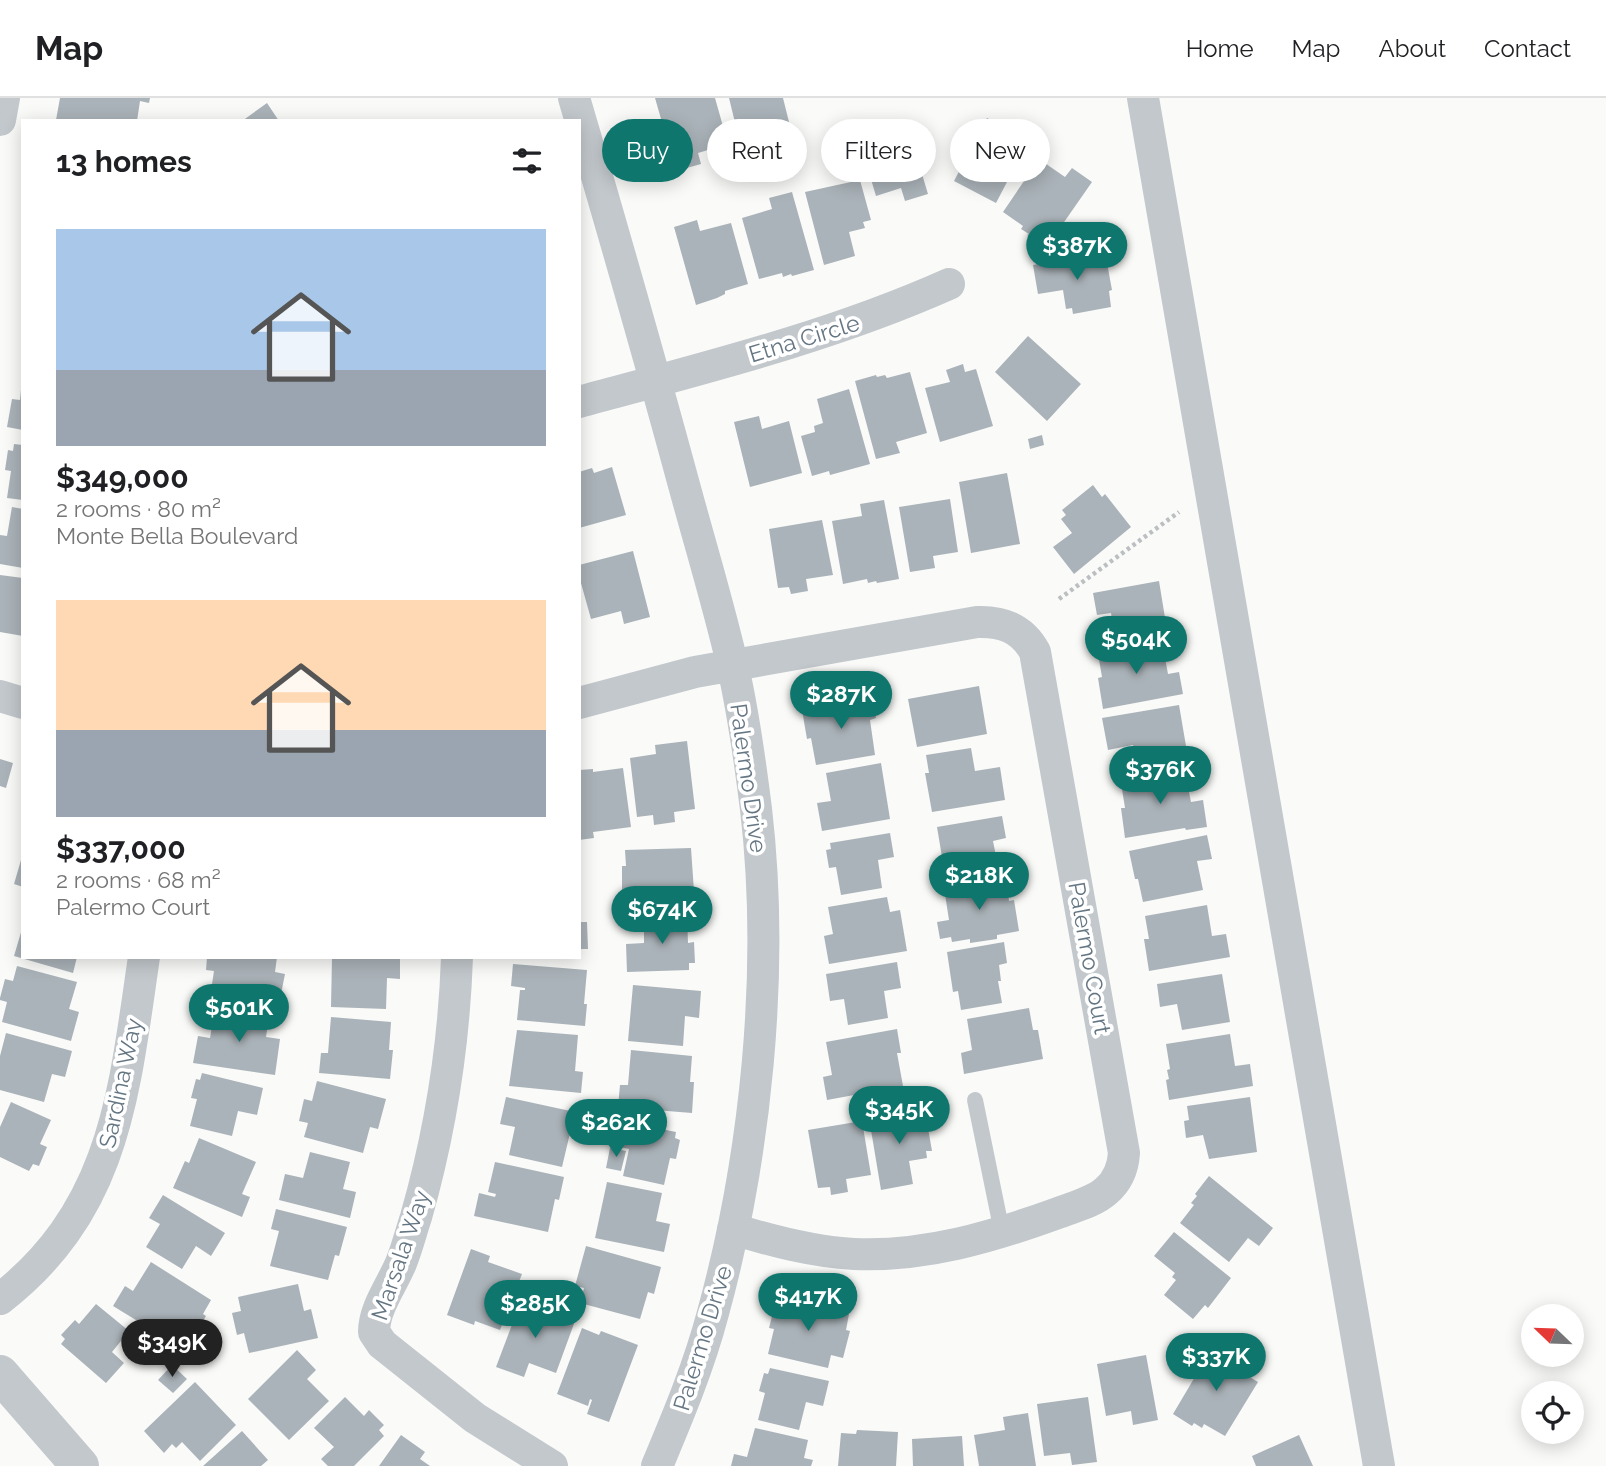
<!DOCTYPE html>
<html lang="en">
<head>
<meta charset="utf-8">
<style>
	:root { --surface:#fff; --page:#f6f6f6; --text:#202124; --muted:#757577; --line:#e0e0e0; --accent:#0f766e }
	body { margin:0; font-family:Raleway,sans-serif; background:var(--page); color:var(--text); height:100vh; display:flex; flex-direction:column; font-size:26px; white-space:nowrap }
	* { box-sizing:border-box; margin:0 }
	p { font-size:23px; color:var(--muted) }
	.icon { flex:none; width:38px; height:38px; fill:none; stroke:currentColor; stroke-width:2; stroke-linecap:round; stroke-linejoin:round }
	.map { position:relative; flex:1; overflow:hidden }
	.details { position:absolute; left:21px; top:21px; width:560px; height:840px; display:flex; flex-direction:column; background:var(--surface); border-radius:0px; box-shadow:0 4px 18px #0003 }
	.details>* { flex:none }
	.top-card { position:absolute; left:602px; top:21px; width:665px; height:63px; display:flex; gap:14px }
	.needle { width:46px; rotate:293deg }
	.buttons { position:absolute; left:1521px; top:1206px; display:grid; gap:14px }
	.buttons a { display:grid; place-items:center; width:63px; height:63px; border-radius:50%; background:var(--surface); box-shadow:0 4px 18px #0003; font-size:35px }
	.price { position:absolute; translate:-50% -60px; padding:0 16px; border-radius:24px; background:var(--accent); color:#fff; font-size:23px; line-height:46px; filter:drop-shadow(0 2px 4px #0008) }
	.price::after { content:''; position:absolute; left:50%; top:42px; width:21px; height:16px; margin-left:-10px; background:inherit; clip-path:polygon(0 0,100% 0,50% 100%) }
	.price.active { background:#222; color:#fff }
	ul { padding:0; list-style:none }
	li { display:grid; align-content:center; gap:14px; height:371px; padding:0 35px }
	li span { display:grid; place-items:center; height:217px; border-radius:0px; color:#555 }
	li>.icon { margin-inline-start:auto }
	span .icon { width:126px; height:126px; fill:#fffc; stroke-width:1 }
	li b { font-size:30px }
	h2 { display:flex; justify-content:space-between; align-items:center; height:84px; padding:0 35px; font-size:30px }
	.tag { padding:0 24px; border-radius:32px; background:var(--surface); box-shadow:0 4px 18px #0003; font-size:24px; line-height:63px }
	.tag.active { background:var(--accent); color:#fff }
	header { display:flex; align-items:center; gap:42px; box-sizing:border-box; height:98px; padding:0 35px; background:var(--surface); border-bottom:2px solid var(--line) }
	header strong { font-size:33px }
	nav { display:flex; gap:38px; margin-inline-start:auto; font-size:24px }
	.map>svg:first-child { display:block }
</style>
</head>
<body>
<header>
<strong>Map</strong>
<nav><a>Home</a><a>Map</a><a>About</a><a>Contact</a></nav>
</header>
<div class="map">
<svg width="1606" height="1368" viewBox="0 0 1606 1368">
	<rect width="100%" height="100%" fill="#fafaf8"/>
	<path fill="#aab3b9" d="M60 0H150L149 5 140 3 137 23 56 22Z
		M655 0H715L728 46 698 55 701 66 676 73Z
		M729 0H783L791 32 740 45Z
		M267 5 279 23H242Z
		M987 20 1029 42 996 105 954 83Z
		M909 33 928 96 905 103 901 90 876 98 861 48Z
		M1039 61 1065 79 1072 70 1092 84 1046 150 1027 137 1029 136 1021 131 1023 128 1003 114Z
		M860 82 871 122 863 124 865 130 849 134 855 158 824 167 805 94Z
		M792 94 814 172 792 178 791 176 783 179 782 175 759 181 742 120 772 111 769 100Z
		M697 122 700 133 731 125 748 186 725 193V196L717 200 696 207 674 129Z
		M1105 154 1112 192 1109 193 1111 209 1073 216 1072 210 1066 211 1063 192 1038 196 1033 167Z
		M1028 238 1081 286 1047 323 995 274Z
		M963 266 965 274 976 271 993 328 940 344 925 290 950 284 946 272Z
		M910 274 927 335 896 344 900 355 876 361 855 283 876 277 877 279 885 277 887 280Z
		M849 291 870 366 830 377 829 373 812 378 801 338 815 334 814 328 823 325 817 301Z
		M21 292 23 293V332L7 329 12 301 20 302Z
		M759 318 762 331 789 323 802 375 750 389 734 324Z
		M1042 337 1044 347 1030 351 1028 341Z
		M14 346 23 347V402L7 400 11 373 5 372 8 352 13 353Z
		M612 369 626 417 579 430V374L592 370 594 375Z
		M1007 375 1020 446 971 455 959 384Z
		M1093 387 1102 399 1105 396 1131 429 1074 476 1053 449 1072 435 1061 421 1066 417 1062 412Z
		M950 401 958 454 933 458 935 470 910 474 899 409Z
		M884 402 899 481 877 485 876 483 868 485 867 481 843 486 832 423 862 418 860 406Z
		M12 409 23 411V470L0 466V437L7 438Z
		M822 422 833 477 806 481 808 493 791 496 789 489 778 490 769 431Z
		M633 453 650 519 624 526 621 513 591 521 579 478V467Z
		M0 477 23 480V538L0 534Z
		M1159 483 1167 532 1115 541 1111 515 1097 517 1093 495Z
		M1162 544 1168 576 1179 574 1183 596 1103 611 1098 580 1102 579 1098 556Z
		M979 588 987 636 917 649 908 601Z
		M873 599 876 620 870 622 875 657 816 667 811 640 807 641 802 612Z
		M1179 607 1186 648H1183L1186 667 1144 674 1142 660 1136 661 1133 647 1108 652 1102 620Z
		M687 643 695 711 674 714 675 724 654 727 653 717 637 719 630 660 656 656 655 647Z
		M971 650 975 673 1000 669 1005 702 932 714 925 675H929L926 657Z
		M0 661 13 665 6 690 0 688Z
		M881 665 890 721 822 733 817 705 831 703 826 675Z
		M623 670 631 729 593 734 594 740 579 742V672L593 671V674Z
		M1185 674 1191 704 1203 702 1207 729 1186 732 1185 730 1125 740 1121 710H1125L1121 685Z
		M1002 718 1006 740 993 743 998 768 945 777 937 729Z
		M890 735 894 759 878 762 882 790 841 797 836 769 829 770 826 752 831 751 830 745Z
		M1207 737 1212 761 1197 763 1203 792 1143 804 1138 781H1135L1129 753Z
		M691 750 695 808 635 809 634 795H622V768H626L625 752Z
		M21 762H23V789L14 786Z
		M1006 779 1009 803 1014 802 1019 833 997 837V841L970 845V841L952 844 951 839 940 841 937 824 949 822 944 790Z
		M887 799 890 814 900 812 907 853 829 866 824 838 833 836 828 809Z
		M1207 807 1212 838 1226 836 1230 859 1149 873 1144 841H1149L1145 818Z
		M687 817 688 845 694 844 695 865H689V872L627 874 626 846 644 845V818Z
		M579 824H587L588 851H579Z
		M22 831 23 859H77L73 875 14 858Z
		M1004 844 1007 865 999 867 1001 883H998L1002 905 961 912 958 893 953 894 947 854Z
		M207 859H277L275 874 285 876 281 896 272 895 270 909 210 899 214 873 206 872Z
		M332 859H400V881L387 880 386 911 331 909Z
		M897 864 901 890 884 893 888 920 848 927 844 901 830 903 826 876Z
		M513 866 587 872 584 906H587L585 928 517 922 520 892H525V890L511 888Z
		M17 868 77 884 69 911 79 914 71 943 2 924 7 904 0 902V900L5 881 13 883Z
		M1222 876 1230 924 1182 932 1177 906 1160 909 1157 886Z
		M633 887 701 893 699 920 685 918 683 948 628 943Z
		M1029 910 1033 932H1038L1043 961 964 976 961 955 972 952 967 921Z
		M215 911 269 919 266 939 280 941 275 977 193 965 198 938 210 940Z
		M331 919 391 924 389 952H393L390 981 319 975 321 955H328Z
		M897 931 901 955H897L903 988 827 1002 823 979 832 977 826 944Z
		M517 932 578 937 575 973 583 974 581 995 509 988Z
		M6 935 72 953 65 979 52 976 44 1004 0 992V958Z
		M1230 936 1235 968 1250 966 1253 988 1169 1002 1166 982 1169 981 1167 972 1170 971 1166 946Z
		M631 952 692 958 690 984H694L692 1015 618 1009 620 987H628Z
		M202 975 263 990 257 1017 238 1013 232 1038 190 1028 197 1001 191 1000 196 981 200 982Z
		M317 983 386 1001 378 1031 370 1029 363 1055 304 1039 308 1025 299 1023 304 1001 312 1003Z
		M506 999 575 1014 562 1069 509 1057 515 1029 500 1026Z
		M1250 999 1257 1054 1209 1061 1203 1037 1186 1040 1184 1023 1189 1022 1187 1008Z
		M11 1004 51 1022 40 1046 47 1049 39 1068 33 1066 29 1073 0 1059V1029Z
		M909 1013V1016L925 1013 932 1053H926L927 1060 909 1063 913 1086 881 1092 869 1020Z
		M616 1022 676 1034 675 1040 680 1042 676 1061 670 1060 664 1087 623 1078 629 1051 611 1047Z
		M862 1023 871 1077 846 1081 848 1094 831 1097 830 1089 818 1090 808 1032Z
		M199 1040 256 1064 242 1096 250 1099 242 1119 173 1090 185 1063 189 1065Z
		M610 1050 626 1053 621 1073 606 1070Z
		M310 1054 350 1064 343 1091 356 1094 350 1120 279 1102 285 1076 303 1080Z
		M495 1064 564 1079 559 1102 555 1101 548 1134 474 1118 479 1095 495 1099 496 1096 488 1094Z
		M1209 1078 1273 1130 1259 1148 1248 1140 1229 1164 1180 1125 1194 1107 1191 1105 1197 1098 1195 1096Z
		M607 1084 662 1095 656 1123 670 1126 664 1154 595 1140Z
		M163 1097 225 1135 211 1158 196 1148 182 1171 146 1149 160 1126 149 1120Z
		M276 1111 347 1129 339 1158 335 1157 328 1182 270 1168 279 1133 271 1131Z
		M1174 1134 1231 1180 1208 1210 1205 1207 1193 1221 1164 1197 1176 1182 1172 1179 1175 1175 1154 1158Z
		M586 1148 661 1169 654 1196 648 1194 640 1221 580 1205 584 1190 575 1188Z
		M471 1151 490 1158 488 1164 522 1176 500 1232 475 1223 474 1227 447 1217Z
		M151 1164 211 1202 203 1216 206 1218 185 1252 113 1208 125 1188 133 1193Z
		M298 1186 304 1213 311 1211 318 1240 249 1255 244 1235 237 1237 232 1215 241 1213 238 1199Z
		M777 1199 849 1216 846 1232 850 1233 843 1260 831 1257 828 1270 768 1256 774 1231 769 1230Z
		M521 1203 575 1223 556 1275 529 1265 524 1279 496 1269Z
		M96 1206 129 1233 112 1254 124 1265 106 1285 61 1246 65 1241 61 1237 75 1222 79 1226Z
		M582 1230 599 1237 601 1233 638 1247 609 1324 587 1316 592 1302 590 1301 588 1308 557 1296Z
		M1215 1245 1237 1258 1231 1268 1258 1284 1225 1338 1204 1326 1202 1330 1194 1325 1192 1328 1173 1316Z
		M297 1252 316 1272 307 1281 329 1303 289 1342 248 1301Z
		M1146 1257 1158 1322 1133 1327 1131 1313 1106 1318 1097 1266Z
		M172 1267 187 1281 173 1295 158 1282Z
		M770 1270 829 1283 823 1308 806 1304 799 1332 758 1322 765 1295 759 1293 764 1275 768 1276Z
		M195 1284 236 1327 200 1363 182 1344 176 1350 172 1346 164 1355 144 1333Z
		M345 1299 364 1318 369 1312 384 1327 379 1332 384 1338 354 1368H328L321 1361 334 1349 314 1330Z
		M1088 1299 1097 1364 1072 1367 1070 1355 1044 1358 1037 1306Z
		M1028 1315 1036 1368H979L974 1337 1005 1332 1003 1319Z
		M755 1330 808 1342 804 1360 813 1362 811 1368H731L734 1356 747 1359Z
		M857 1332 898 1334 896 1368H838L841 1335 856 1336Z
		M242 1333 268 1362 261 1368H203Z
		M401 1337 425 1354 420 1361 430 1368H379Z
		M1299 1337 1313 1368H1256L1252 1358Z
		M962 1338 964 1368H913L912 1341Z"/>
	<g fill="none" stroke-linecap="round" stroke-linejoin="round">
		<path stroke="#bbbfc2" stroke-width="4.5" stroke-dasharray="3.5 3.5" stroke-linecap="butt" d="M1059 501 1179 414"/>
		<path stroke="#c3c8cc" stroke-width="16" d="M975 1002 1002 1134"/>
		<path stroke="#c3c8cc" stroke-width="32" d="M574 0C612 129 649 258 684 387 700 446 718 505 732 565 743 612 750 663 756 711 775 873 756 1058 713 1215 699 1268 678 1318 657 1368
			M1143 0 1379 1368
			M0 22 4 0
			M579 304C704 270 830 239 949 186
			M0 598 23 605
			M579 605 695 574 977 524C1002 523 1022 530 1035 554L1124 1055C1123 1070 1118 1083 1106 1093 1094 1104 1073 1109 1058 1115 992 1139 925 1159 854 1156 813 1154 772 1143 733 1131
			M457 859C454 947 440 1035 416 1119 411 1134 407 1150 401 1165 392 1187 374 1210 374 1234L382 1246 475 1320 552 1368
			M0 1201C116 1111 124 994 144 859"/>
		<path stroke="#c3c8cc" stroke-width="38" d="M0 1276 80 1368"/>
	</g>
	<g text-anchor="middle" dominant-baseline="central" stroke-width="7" stroke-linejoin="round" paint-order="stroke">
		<g font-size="23" fill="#657683" stroke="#fff">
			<text transform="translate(804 240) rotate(-17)">Etna Circle</text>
			<text transform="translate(749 680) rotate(82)">Palermo Drive</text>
			<text transform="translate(1090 860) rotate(80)">Palermo Court</text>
			<text transform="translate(120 985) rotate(-78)">Sardina Way</text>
			<text transform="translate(400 1157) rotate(-71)">Marsala Way</text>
			<text transform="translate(702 1240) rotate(-73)">Palermo Drive</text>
		</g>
	</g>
</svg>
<div class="buttons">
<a><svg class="needle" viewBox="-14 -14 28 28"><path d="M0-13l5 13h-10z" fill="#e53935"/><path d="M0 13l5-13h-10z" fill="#757577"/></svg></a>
<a><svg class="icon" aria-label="locate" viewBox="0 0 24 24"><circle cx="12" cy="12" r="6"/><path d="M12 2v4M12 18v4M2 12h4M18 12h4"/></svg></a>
</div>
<b class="price" style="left:1077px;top:184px">$387K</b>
<b class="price" style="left:1136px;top:578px">$504K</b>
<b class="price" style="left:841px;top:633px">$287K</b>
<b class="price" style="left:1160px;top:708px">$376K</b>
<b class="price" style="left:979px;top:814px">$218K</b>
<b class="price" style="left:662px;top:848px">$674K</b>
<b class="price" style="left:239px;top:946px">$501K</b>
<b class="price" style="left:899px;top:1048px">$345K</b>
<b class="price" style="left:616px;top:1061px">$262K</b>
<b class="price" style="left:808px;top:1235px">$417K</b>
<b class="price" style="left:535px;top:1242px">$285K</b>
<b class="price active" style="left:172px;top:1281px">$349K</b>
<b class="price" style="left:1216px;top:1295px">$337K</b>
<div class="top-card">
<a class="tag active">Buy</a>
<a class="tag">Rent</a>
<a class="tag">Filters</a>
<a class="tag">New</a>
</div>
<section class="details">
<h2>13 homes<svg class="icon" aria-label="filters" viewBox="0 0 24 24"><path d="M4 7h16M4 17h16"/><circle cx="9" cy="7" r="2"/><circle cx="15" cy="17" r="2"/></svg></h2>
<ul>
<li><span style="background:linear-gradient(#a9c7e8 65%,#9aa5b1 0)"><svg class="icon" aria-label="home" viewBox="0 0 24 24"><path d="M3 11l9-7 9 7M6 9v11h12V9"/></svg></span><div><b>$349,000</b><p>2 rooms · 80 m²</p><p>Monte Bella Boulevard</p></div></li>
<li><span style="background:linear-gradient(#ffd9b3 60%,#9aa5b1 0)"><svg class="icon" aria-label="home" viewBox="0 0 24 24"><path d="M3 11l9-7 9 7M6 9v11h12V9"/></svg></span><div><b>$337,000</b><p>2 rooms · 68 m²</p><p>Palermo Court</p></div></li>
</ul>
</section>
</div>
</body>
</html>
